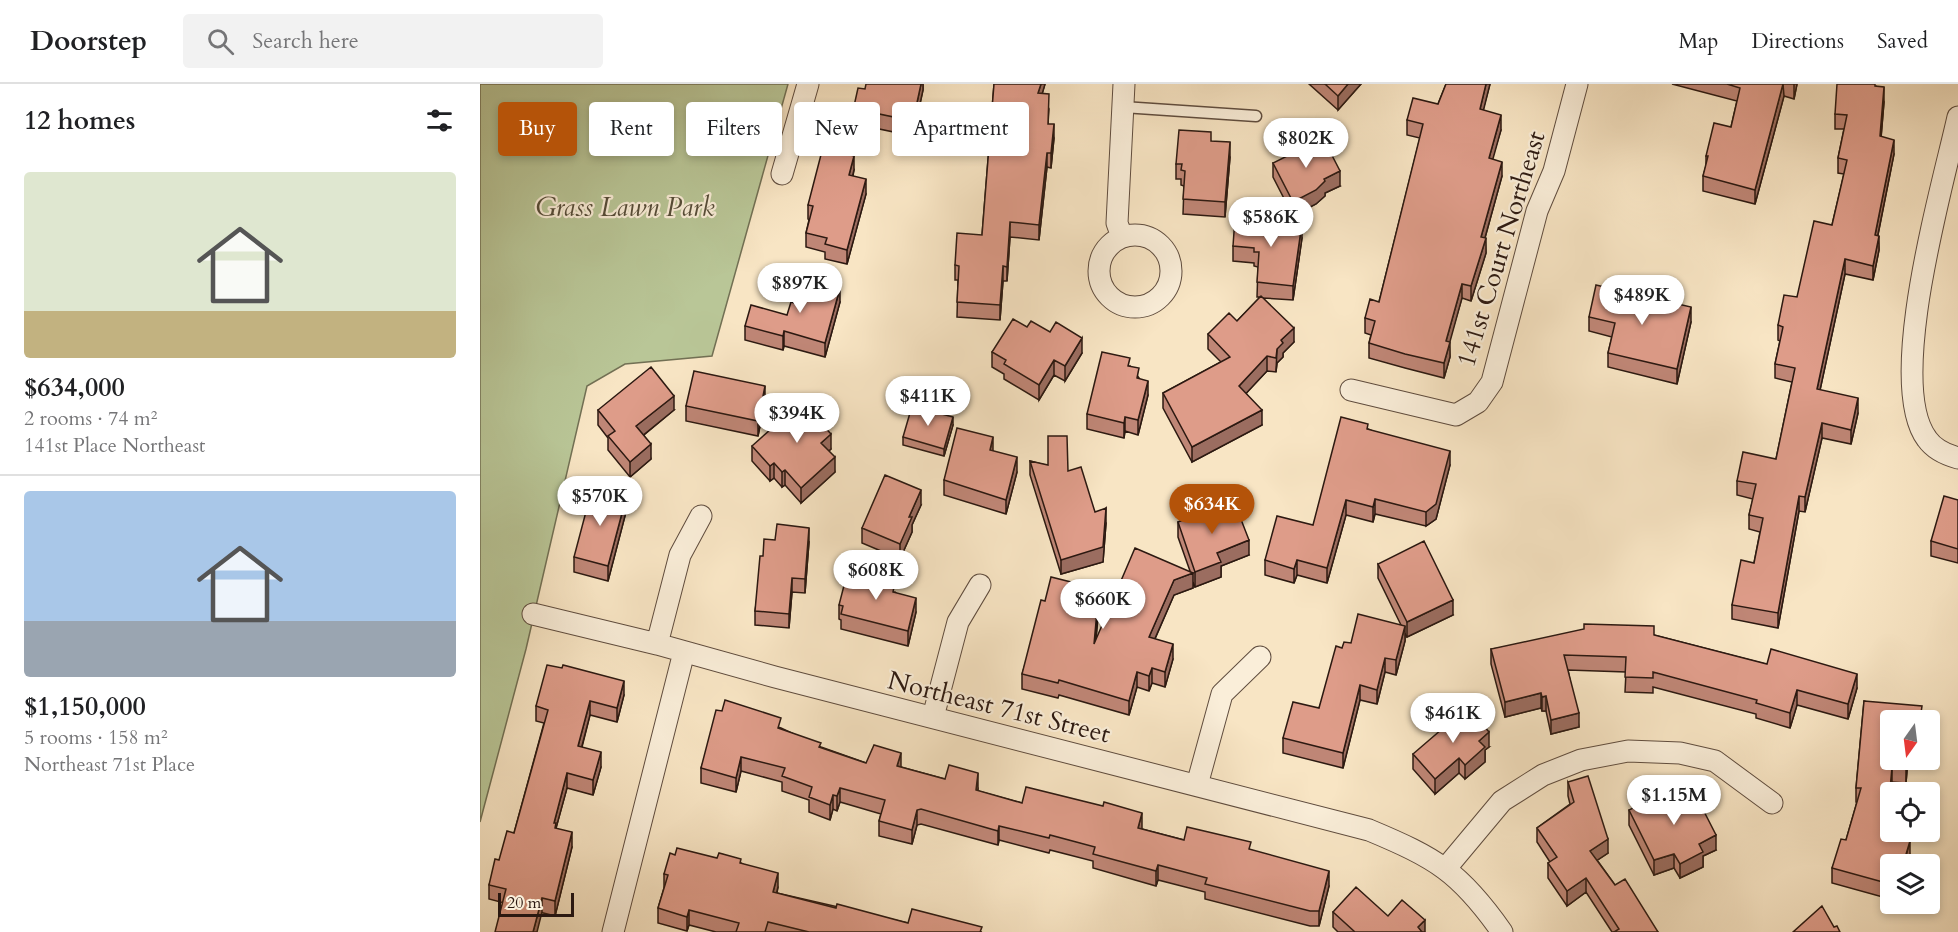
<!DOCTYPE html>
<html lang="en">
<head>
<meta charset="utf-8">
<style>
	:root { --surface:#fff; --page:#f2f2f2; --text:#202124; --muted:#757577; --line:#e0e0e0; --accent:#b45309 }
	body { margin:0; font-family:Cardo,serif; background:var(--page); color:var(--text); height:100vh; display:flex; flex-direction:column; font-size:22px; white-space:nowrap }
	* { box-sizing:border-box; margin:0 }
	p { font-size:20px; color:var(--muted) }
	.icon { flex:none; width:33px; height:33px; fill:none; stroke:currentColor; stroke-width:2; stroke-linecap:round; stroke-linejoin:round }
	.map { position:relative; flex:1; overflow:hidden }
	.sheet { display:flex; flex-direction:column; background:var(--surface); width:480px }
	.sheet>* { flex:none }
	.guide { position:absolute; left:18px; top:18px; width:570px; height:54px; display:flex; gap:12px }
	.needle { width:39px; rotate:194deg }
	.buttons { position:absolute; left:1400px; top:626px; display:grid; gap:12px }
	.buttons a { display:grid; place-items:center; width:60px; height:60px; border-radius:6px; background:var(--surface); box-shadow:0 3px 9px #0003; font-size:30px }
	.scale { position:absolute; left:18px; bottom:15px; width:76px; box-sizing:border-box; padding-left:6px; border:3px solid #2c1911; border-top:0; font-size:16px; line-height:21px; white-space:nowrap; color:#2c1911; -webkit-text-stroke:4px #faeed9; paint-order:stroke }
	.price { position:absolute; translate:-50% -51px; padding:0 14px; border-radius:21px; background:#fff; color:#222; font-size:20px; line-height:39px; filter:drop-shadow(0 2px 3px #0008) }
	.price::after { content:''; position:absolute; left:50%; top:36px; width:18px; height:14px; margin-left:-9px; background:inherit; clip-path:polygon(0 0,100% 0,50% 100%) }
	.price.current { background:var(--accent); color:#fff }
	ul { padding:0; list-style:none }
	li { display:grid; align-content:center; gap:12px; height:318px; padding:0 24px }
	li+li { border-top:2px solid var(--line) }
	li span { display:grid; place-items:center; height:186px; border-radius:6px; color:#555 }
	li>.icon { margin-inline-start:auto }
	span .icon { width:108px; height:108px; fill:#fffc; stroke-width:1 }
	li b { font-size:26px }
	h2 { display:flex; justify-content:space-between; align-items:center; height:72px; padding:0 24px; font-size:26px }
	.tag { padding:0 21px; border-radius:6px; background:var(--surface); box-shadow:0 3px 9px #0003; font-size:21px; line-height:54px }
	.tag.current { background:var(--accent); color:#fff }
	header { display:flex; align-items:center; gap:36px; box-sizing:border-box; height:84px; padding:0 30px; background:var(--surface); border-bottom:2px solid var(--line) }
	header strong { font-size:28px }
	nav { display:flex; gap:33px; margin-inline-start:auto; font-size:21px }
	.search { width:420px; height:54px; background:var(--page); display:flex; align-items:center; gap:15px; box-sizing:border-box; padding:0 21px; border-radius:6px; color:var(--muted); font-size:22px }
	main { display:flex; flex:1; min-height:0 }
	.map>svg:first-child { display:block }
</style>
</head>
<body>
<header>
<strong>Doorstep</strong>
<div class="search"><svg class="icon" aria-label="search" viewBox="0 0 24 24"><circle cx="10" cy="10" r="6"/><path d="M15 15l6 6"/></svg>Search here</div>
<nav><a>Map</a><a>Directions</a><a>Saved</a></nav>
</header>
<main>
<section class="sheet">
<h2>12 homes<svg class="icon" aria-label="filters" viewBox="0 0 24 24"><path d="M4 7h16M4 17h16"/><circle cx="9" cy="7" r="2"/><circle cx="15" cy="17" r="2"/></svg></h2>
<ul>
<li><span style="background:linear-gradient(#dfe7d0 75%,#c2b280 0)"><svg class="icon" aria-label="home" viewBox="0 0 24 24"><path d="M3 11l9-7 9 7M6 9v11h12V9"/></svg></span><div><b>$634,000</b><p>2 rooms · 74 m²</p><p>141st Place Northeast</p></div></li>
<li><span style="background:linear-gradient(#a9c7e8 70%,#9aa5b1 0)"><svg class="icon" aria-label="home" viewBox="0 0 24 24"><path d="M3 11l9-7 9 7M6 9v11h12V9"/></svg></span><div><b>$1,150,000</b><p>5 rooms · 158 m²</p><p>Northeast 71st Place</p></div></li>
</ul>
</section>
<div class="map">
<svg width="1478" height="848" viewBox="0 0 1478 848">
	<rect width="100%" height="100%" fill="#f8e5c4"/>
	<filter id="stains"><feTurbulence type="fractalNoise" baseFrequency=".00333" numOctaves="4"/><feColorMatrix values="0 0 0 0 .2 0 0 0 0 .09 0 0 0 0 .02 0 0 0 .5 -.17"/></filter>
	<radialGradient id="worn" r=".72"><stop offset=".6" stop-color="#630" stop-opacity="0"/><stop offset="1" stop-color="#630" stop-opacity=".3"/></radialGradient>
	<path fill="#b9c697" stroke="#727054" stroke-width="1.5" d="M0 0H308L232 272 145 280 107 302 46 565 0 738Z"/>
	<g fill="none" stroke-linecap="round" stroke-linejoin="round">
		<defs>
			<path id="lane" d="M643 23 776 32"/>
			<path id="street" d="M1478 33C1463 101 1405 299 1447 355 1454 365 1467 371 1478 374
				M302 90 328 0
				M619 187a36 36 0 1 1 72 0a36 36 0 1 1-72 0Z
				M642 153 637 139 644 0
				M871 306 976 331 998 318 1012 298 1057 127 1074 87 1097 0
				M53 530 177 560 295 593 889 746C956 774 980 788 1022 848
				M177 560 200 471 221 432
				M453 633 478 538 500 501
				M717 701 742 610 780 573
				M966 784 1022 717 1063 691 1101 676 1148 667 1200 669 1235 677 1292 719
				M133 848 204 568"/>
		</defs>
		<use href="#lane" stroke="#5f4c3e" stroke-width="13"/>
		<use href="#street" stroke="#5f4c3e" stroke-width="23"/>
		<use href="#lane" stroke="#faeed9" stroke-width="10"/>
		<use href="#street" stroke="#faeed9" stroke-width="21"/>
	</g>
	<path fill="#bf8676" stroke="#2c1911" stroke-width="1.5" d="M443 0V6L433 52 399 45 398 51 372 46V31L385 5Z
		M514 0H565L562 10 569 25 568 40 574 54 571 84 567 83 559 156 530 153 527 197H523L520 236 477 233 478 196H475V181L502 151Z
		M829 0H881L858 26Z
		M966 0H1010L1003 26 1021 46 1012 75 1022 92 1005 154 1006 169 991 217 982 214 969 258 970 273 964 294 925 284 889 274V259L891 251 885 249V234L899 218 940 54 927 51V36L958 20Z
		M1192 0H1317L1314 15 1304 12 1275 120 1223 107V92L1226 82V72L1251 43 1257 17Z
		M1396 2 1404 18 1401 53 1414 70 1398 151 1399 166 1393 196 1365 190 1340 306 1378 329 1371 360 1342 354 1325 428 1319 427 1298 544 1252 535V521L1274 479 1280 448 1269 445V431L1273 415 1257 411V397L1296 375 1312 298 1295 294V280L1300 257 1298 256V241L1317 213 1352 141 1364 90 1358 89V74L1364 45H1355V30Z
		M731 57 750 73 745 133 703 130 704 102 701 101V95H696V80Z
		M793 79 860 102 845 109V112L836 120 813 132 793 93Z
		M374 86 373 92 386 110 367 180 345 175V168L326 163V149L329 136 328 135V121Z
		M822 154 813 216 783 214 814 258 803 269V273L797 279 796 288 787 287 766 309 782 341 712 378 683 324V309L741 278 728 265V250L757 237 780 213H777L778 183 774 182V179L753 177V162Z
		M360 218 345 273 304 262 303 266 265 256V242L307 231 318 220Z
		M1109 233 1211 238 1197 300 1128 283V269L1132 253 1109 247Z
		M547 243 602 269 585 297 574 291 559 316 524 295V290L512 283V268Z
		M650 282 659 294 668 311 658 351 645 347 644 354 607 345V330Z
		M285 317 278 352 206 337V322Z
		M118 326H194L164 351 171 375 150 393 128 366V354L118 341Z
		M340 338 351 365 349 367 355 388 321 419 305 401 302 403 294 394 290 397 272 377V362Z
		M473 341 464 372 423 361V353Z
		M888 345 970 381 956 435 946 442 895 430 893 438 866 431 847 499 817 491 814 499 785 491V476L833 441Z
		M513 367 537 388 526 430 464 411V396Z
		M550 377 588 387 615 428 626 439 623 478 581 490 550 391Z
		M1478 416V479L1451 472V457Z
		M441 421 432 441V448L420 475 382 459V444Z
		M146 428 128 497 94 488V473Z
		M731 429 769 471 741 482V493L715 503 713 498V504L694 511 675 555 693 575 685 603 672 599 669 607 657 603 649 631 579 611 578 614 542 605V590L565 517 619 520 616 557 710 487 698 453V438Z
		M329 458 325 509 312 508 309 544 275 541V527L283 472Z
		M898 480 973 531 927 553 925 549V557L916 591 905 588 897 620 880 616 863 684 803 669V654L839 624 862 564 871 559 921 541 898 494Z
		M415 508 436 528 428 562 361 545V536L359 535V521Z
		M1174 551 1377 604 1368 635 1317 621 1310 644 1276 634V630L1173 603V609L1145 608 1146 588 1088 586 1099 643 1071 650 1066 627H1062L1061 624 1025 633 1011 580V565Z
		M82 584 144 611 137 638 110 631 102 663 121 683 113 711 87 704 76 744 92 763 75 832 9 815V801L19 776 34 749 64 639 56 637V622Z
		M1384 617 1442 636H1410L1428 675 1426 699 1412 698 1409 728 1430 747 1427 757 1430 772 1427 780H1410V815L1352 799V784L1366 756 1377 718H1376V704Z
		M242 627 301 644 341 663 386 679 421 683 498 704V707L542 719 662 745 704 756 771 766 849 802 839 842H830L725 815V808L678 796 676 802 613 784V777L570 766 569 769 519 756 518 761 441 740 437 741 432 760 399 752V737L401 730 360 718 357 727 353 725 350 736 329 728V716L302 707V698L261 687 256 708 221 699V684Z
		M1009 663 1005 666V678L985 695 979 689 955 710 933 685V670Z
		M1088 698 1128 769 1117 776 1135 801 1178 848H1132L1106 808 1087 822 1068 794V779L1070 778 1057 758V744L1090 720 1088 712Z
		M1180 720 1236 766 1223 772V783L1200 794 1194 784 1174 791 1149 741V726Z
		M195 771 237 774 261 779 298 803 297 809 428 839 502 848H236L209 841 207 847 178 839V824L184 804V790Z
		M853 828 908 832 945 848H858L853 843Z"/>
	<path fill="#9b6d60" stroke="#2c1911" stroke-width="1.5" d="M441 0H443V6L433 52V37Z
		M561 0H565L558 24V9Z
		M868 0H881L858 26V12Z
		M1006 0H1010L1000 40V25Z
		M1303 0 1304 12 1275 120V106Z
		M1314 0H1317L1314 15Z
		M1404 3V18L1400 67V52Z
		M399 30V45L398 51V37Z
		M1021 31V46L1009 89V74Z
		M574 40V54L571 84V69Z
		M1414 56V70L1395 165V151Z
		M750 58V73L745 133V118Z
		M567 69V83L559 156V141Z
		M374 72V86L369 106V91Z
		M1022 78V92L1001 168V153Z
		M860 87V102L845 109V112L836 120 813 132V118L844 95Z
		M386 95V110L367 180V166Z
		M530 138V153L527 197V183Z
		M822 139V154L813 216V202Z
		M1399 152V166L1393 196V182Z
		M1006 154V169L991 217V202Z
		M1365 175V190L1337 320V305Z
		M523 182V197L520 236V221Z
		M982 200V214L966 272V257Z
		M360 204V218L345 273V259Z
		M1211 223V238L1197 300V285Z
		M814 244V258L803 269V273L797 279 796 288 797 265 801 256Z
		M304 247V262L303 266V252Z
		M602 254V269L585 297V282Z
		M970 258V273L964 294V279Z
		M787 272V287L759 317V302Z
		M574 276V291L559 316V301Z
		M668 297V311L658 351V336Z
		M285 302V317L278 352V337Z
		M194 312V326L156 357V342Z
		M1378 314V329L1371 360V346Z
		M782 326V341L712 378V363Z
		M340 329V344L335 333Z
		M473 333V341L464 372V365Z
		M645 333V347L644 354V339Z
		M1342 339V354L1325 428V413Z
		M351 350V365L341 373V359Z
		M513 353V368L510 366Z
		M171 360V375L150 393V378Z
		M970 367V381L956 435 946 442V428Z
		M355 373V388L321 419V404Z
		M537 373V388L526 430V416Z
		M294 379V394L290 397V382Z
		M305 386V401L302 403V388Z
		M441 406V421L432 441V448L420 475V460L429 433Z
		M1319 412V427L1298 544V529Z
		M146 414V428L128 497V482Z
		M895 415V430L893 438V423Z
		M866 416V431L847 499V484Z
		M626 424V439L623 478 581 490V476Z
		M329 444V458L325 509V495Z
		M769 456V471L741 482V493L715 503V488L737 469Z
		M817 476V491L814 499V485Z
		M713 489V504L694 511 669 568V553L694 496Z
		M312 494V508L309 544V530Z
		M619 505V520L614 575V560Z
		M436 514V528L428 562V547Z
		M973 516V531L927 553V538Z
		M925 542V557L916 591V576Z
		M693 560V575L685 603V588Z
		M905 574V588L897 620V606Z
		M672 584V599L669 607V592Z
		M657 588V603L649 631V617Z
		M1377 590V604L1368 635V620Z
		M144 597V611L137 638V624Z
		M880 601V616L863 684V669Z
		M1317 606V621L1310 644V629Z
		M1061 609V624L1025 633V618Z
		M1066 612V627H1062V613Z
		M110 617V631L98 677V662Z
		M1099 629V643L1071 650V636Z
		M1009 648V663L1005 666V678L985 695V681L999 657Z
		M121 668V683L113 711V696Z
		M421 669V683L417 682Z
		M261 673V687L256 708V694Z
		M979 674V689L955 710V695Z
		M1426 675H1428L1426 699Z
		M1412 683V698L1411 708H1410L1408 742V728Z
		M87 689V704L76 744V754L74 739Z
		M498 689V704L496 721V706Z
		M360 704V718L357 727V712Z
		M353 711V725L350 736V721Z
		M437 726V741L432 760V746Z
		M662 729V744L658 758V744Z
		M519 742V756L518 761V747Z
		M1426 747H1430V748L1423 771V756Z
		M92 748V763L75 832V817Z
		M1236 751V766L1223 772V783L1200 794V780L1219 760Z
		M1128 755V769L1110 781V767Z
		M1430 757V772L1427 780H1424Z
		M1194 770V784L1174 791V776Z
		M678 781V796L676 802V787Z
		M849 787V802L839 842V827Z
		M298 789V803L293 823V808Z
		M1106 794V808L1087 822V807Z
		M62 814V828L57 848H53Z
		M209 826V841L207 847V833Z
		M945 836V848H938V843Z"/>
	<path fill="#de9c89" stroke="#2c1911" stroke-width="1.5" d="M386 0H441L433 37 399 30 398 37 372 31 378 4 385 5Z
		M514 0H561L558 9 569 10 568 40H574L571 69H567L559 141 530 138 527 183 523 182 520 221 477 218 479 182 475 181 477 149 502 151Z
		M845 0H868L858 12Z
		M966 0H1006L1000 25 1021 31 1009 74 1022 78 1001 153 1006 154 991 202 982 200 966 257 970 258 964 279 925 270 889 259 895 237 885 234 890 215 899 218 943 40 927 36 933 14 958 20Z
		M1247 0H1303L1275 106 1223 92 1228 72H1226L1234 39 1251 43 1260 4Z
		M1357 0H1395V2L1404 3 1400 52 1414 56 1395 151 1399 152 1393 182 1365 175 1337 305 1378 314 1371 346 1342 339 1325 413 1319 412 1298 529 1252 521 1261 476 1274 479 1283 434 1269 431 1276 400 1257 397 1263 368 1296 375 1315 284 1295 280 1303 243 1298 241 1304 211 1317 213 1334 137 1352 141 1367 76 1358 74 1367 31 1355 30Z
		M699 46 731 48V57L750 58 745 118 703 115 705 87 701 86 702 80H696Z
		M843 54 860 87 844 95 845 97 836 106 813 118 793 79Z
		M343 63 374 72 369 91 386 95 367 166 345 160 347 154 326 149 333 122 328 121Z
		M755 134 822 139 813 202 777 198 779 168H774V164L753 162Z
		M325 195 360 204 345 259 304 247 303 252 265 242 271 221 307 231 311 218 318 220Z
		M1116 201 1211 223 1197 285 1128 269 1135 239 1109 233Z
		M781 212 814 244 801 256 803 259 797 265 796 274 787 272 759 302 782 326 712 363 683 309 750 273 728 250 749 229 757 237Z
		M533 235 547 243 551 237 570 248 576 238 602 254 585 282 574 276 559 301 524 280 526 276 512 268Z
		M622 268 650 274 648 282 659 284 657 294 668 297 658 336 645 333 644 339 607 330Z
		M171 283 194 312 156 342 171 360 150 378 128 352 135 347 118 326Z
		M214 287 285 302 278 337 206 322Z
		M326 314 340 329 335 333 351 350 341 359 355 373 321 404 305 386 302 388 294 379 290 382 272 362Z
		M432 322 473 333 464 365 423 353Z
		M861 333 888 340 887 345 970 367 956 420 946 428 895 415 893 423 866 416 847 484 817 476 814 485 785 476 797 432 833 441Z
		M477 344 513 353 510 366 537 373 526 416 464 396Z
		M568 352H587L588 387 601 383 615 428 626 424 623 463 581 476 550 377 568 381Z
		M405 391 441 406 429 433H432L420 460 382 444Z
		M112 405 146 414 128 482 94 473Z
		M1464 412 1478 416V465L1451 457Z
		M755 420 769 456 737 469 741 478 715 488 698 438 729 426 731 429Z
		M297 440 329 444 325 495 312 494 309 530 275 527 280 472H283L284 455 295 456Z
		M944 457 973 516 927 538 898 480Z
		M655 464 713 489 694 496 669 553 693 560 685 588 672 584 669 592 657 588 649 617 579 596 578 599 542 590 561 516 565 517 571 493 619 505 614 560Z
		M368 486 415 498 413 508 436 514 428 547 361 530 363 522 359 521Z
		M878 530 925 542 916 576 905 574 897 606 880 601 863 669 803 654 813 618 839 624 856 562 862 564 864 558 871 559Z
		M1104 540 1174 542V551L1287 580 1291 565 1377 590 1368 620 1317 606 1310 629 1276 619 1277 616 1173 588V594L1145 593 1146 573 1084 571 1099 629 1071 636 1066 612 1062 613 1061 609 1025 618 1011 565 1104 545Z
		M67 581 82 584 83 581 144 597 137 624 110 617 98 662 121 668 113 696 87 689 74 739H76L75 744 92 748 75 817 62 814 53 848H15L26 805 9 801 15 775 19 776 27 747 34 749 68 626 56 622Z
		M245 616 301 634 298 644 341 659 339 663 386 679 394 661 421 669 417 682 465 695 469 681 498 689 496 706 542 719 546 703 623 722 624 718 662 729 658 744 704 756 707 743 771 758 769 765 849 787 839 827H830L725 800 727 794 678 781 676 787 613 770 615 763 570 751 569 754 519 742 518 747 441 725 437 726 432 746 399 737 405 716 360 704 357 712 353 711 350 721 329 713 332 703 302 692 305 684 261 673 256 694 221 684 236 626 242 627Z
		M1384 617 1442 622 1440 636H1410V675H1426V685L1412 683 1408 728H1410V747H1426L1423 756 1430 757 1424 777 1416 775 1415 780H1410V800L1352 784 1361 755 1366 756 1381 704H1376Z
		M983 627H991L1009 648 999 657 1005 663 985 681 979 674 955 695 933 670Z
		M1108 692 1128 755 1110 767 1135 801 1145 795 1178 848H1134L1139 845 1106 794 1087 807 1068 779 1077 773 1057 744 1094 718 1088 698Z
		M1212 704 1236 751 1219 760 1223 768 1200 780 1194 770 1174 776 1149 726 1177 712 1180 720Z
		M197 764 237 774 239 769 261 775 260 779 298 789 293 808 356 824 357 820 428 839 432 825 502 843 500 848H329L288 838 285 848H256L259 839 209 826 207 833 178 824 188 791 184 790 190 769 195 771Z
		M876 803 908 832 922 816 945 836 938 843 942 848H875L853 828Z
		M1342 822 1354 843 1357 842 1360 848H1313Z"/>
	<g text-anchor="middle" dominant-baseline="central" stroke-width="4.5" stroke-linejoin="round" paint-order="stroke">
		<g font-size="26" font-style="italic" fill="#564d39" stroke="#faeed9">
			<text x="145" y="123">Grass Lawn Park</text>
		</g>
		<g font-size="26" fill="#2c1911" stroke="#faeed9">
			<text transform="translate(1021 165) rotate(-73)">141st Court Northeast</text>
			<text transform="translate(519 623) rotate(14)">Northeast 71st Street</text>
		</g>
	</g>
	<rect width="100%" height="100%" filter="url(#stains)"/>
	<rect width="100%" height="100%" fill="url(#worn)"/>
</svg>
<div class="buttons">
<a><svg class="needle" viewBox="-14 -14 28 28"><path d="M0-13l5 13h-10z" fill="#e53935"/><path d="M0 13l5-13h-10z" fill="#757577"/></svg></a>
<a><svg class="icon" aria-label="locate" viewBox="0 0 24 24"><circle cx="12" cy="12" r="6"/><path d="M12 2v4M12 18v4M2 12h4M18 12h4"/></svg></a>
<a><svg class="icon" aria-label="layers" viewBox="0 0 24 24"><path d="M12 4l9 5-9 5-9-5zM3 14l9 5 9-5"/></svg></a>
</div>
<div class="scale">20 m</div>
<b class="price" style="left:826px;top:85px">$802K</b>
<b class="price" style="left:791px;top:164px">$586K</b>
<b class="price" style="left:320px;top:230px">$897K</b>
<b class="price" style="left:1162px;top:242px">$489K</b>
<b class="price" style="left:448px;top:343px">$411K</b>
<b class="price" style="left:317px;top:360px">$394K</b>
<b class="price" style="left:120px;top:443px">$570K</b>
<b class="price current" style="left:732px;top:451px">$634K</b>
<b class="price" style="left:396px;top:517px">$608K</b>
<b class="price" style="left:623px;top:546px">$660K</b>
<b class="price" style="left:973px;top:660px">$461K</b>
<b class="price" style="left:1194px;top:742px">$1.15M</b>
<div class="guide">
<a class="tag current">Buy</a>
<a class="tag">Rent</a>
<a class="tag">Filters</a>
<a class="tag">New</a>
<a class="tag">Apartment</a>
</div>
</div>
</main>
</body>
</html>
